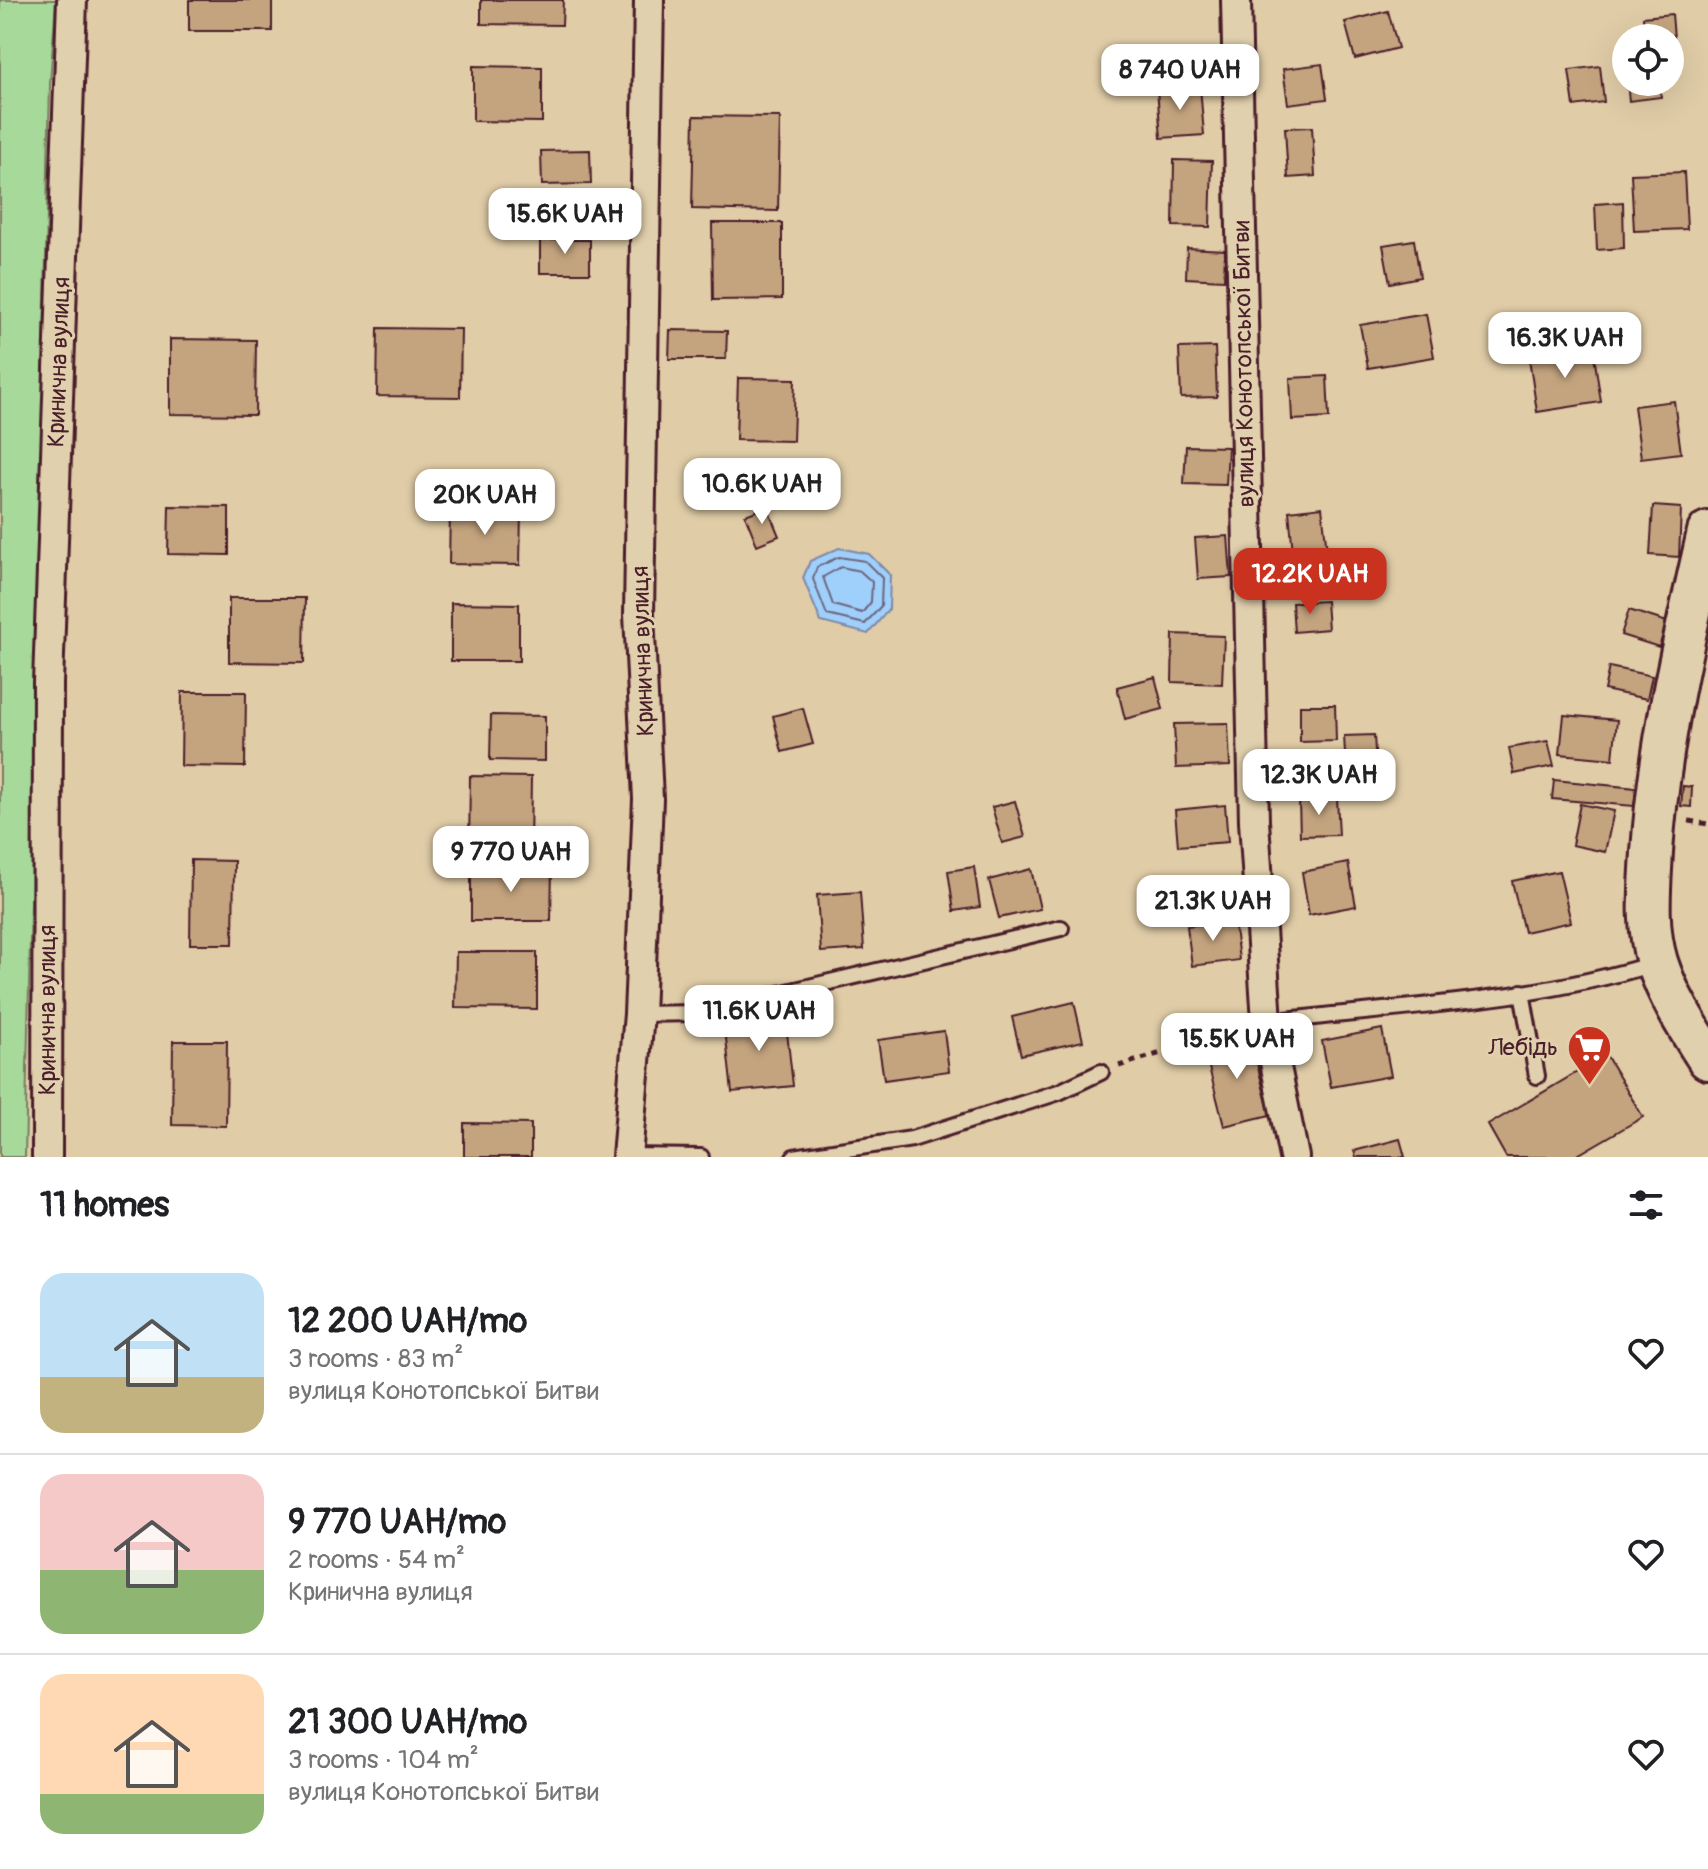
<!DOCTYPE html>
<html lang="en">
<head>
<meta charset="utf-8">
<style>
	:root { --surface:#fff; --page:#f6f6f6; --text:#202124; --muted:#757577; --line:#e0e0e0; --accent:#c8321e }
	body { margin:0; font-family:Pangolin,sans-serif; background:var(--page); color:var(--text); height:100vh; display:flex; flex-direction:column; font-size:30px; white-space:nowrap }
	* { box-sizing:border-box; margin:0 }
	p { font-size:26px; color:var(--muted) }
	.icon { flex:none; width:44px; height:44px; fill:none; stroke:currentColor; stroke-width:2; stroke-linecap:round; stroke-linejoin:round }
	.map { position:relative; height:1157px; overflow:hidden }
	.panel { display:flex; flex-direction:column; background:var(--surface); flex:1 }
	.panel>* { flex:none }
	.buttons { position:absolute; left:1612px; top:24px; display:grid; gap:16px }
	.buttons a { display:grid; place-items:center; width:72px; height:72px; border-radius:50%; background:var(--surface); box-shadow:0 8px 32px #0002; font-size:40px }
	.price { position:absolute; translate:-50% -68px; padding:0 18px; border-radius:16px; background:#fff; color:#222; font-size:26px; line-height:52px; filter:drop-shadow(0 2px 4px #0008) }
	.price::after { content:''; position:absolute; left:50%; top:48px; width:24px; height:18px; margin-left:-12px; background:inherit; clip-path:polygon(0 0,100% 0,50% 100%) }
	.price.current { background:var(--accent); color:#fff }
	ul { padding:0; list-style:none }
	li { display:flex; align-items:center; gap:24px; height:200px; padding:0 40px }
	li+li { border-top:2px solid var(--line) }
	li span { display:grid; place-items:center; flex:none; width:224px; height:160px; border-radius:24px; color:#555 }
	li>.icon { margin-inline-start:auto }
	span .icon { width:96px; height:96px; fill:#fffc; stroke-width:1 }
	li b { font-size:34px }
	h2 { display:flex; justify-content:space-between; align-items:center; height:96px; padding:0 40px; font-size:34px }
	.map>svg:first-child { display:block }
</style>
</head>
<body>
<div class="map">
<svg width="1708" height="1157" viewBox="0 0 1708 1157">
	<rect width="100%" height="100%" fill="#e0cca7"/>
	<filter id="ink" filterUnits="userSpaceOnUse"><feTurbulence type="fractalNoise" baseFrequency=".0125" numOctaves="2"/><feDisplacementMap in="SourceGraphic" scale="16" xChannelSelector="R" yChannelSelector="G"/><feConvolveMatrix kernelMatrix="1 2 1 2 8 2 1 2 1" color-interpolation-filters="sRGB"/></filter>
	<g filter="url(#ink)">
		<path fill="#a7d99a" stroke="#787c62" stroke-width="2" d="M0 0H56L50 84 25 1157H0Z"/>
		<path fill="#9fcffb" stroke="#7d89a8" stroke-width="2" d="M839 548 869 554 890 575 889 609 868 634 821 622 803 578 810 561Z"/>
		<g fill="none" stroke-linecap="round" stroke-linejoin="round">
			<path stroke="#6c657e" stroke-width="2" d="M839 557 865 561 882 578 881 606 865 624 827 615 813 579 817 567Z
				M841 567 860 571 872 582 871 602 862 613 833 605 823 577Z"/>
		</g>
		<path fill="#c4a47f" stroke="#4a1f2b" stroke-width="2" d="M189 0H272V31H189Z
			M481 0H563L562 25 481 24Z
			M1388 11 1398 48 1355 59 1345 22Z
			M1672 14 1674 38H1645L1643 17Z
			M1322 64 1327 99 1288 104 1283 69Z
			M473 66 542 67V122L473 121Z
			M1600 66 1604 102 1574 106 1569 70Z
			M1627 82H1659L1661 97 1629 101Z
			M1200 86 1204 135 1161 138 1157 89Z
			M694 116 780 117 778 211 692 209Z
			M1312 127 1315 176 1288 178 1285 128Z
			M590 150 591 184 542 185 541 151Z
			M1174 160 1212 161 1210 227 1173 226Z
			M1684 172 1687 229 1634 231 1631 174Z
			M1623 202 1624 248 1597 250 1595 204Z
			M712 223H782V299L713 300Z
			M540 240H590V273H540Z
			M1414 240 1420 277 1390 283 1383 245Z
			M1187 248 1225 250 1224 280 1186 278Z
			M1426 314 1434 357 1368 368 1360 325Z
			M378 328 461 329 460 397 377 396Z
			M670 330 727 331 726 359H669Z
			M170 339 256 340 255 415 170 414Z
			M1215 347 1217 397 1181 398 1179 348Z
			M1593 348 1601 402 1537 412 1529 358Z
			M1327 376 1329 418 1292 420 1290 378Z
			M738 378 795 379 793 441 736 440Z
			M1674 401 1681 453 1641 458 1634 406Z
			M1186 446 1228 447 1226 485 1184 484Z
			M169 506 229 507V555L168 554Z
			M1653 506 1681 508 1679 557 1650 555Z
			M767 507 779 536 757 545 745 515Z
			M1322 507 1328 560 1294 563 1289 511Z
			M450 510H521L520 565 449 564Z
			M1228 536 1231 577 1198 579 1195 538Z
			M229 598H305L304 663 229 662Z
			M1326 601 1328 629 1294 632 1292 603Z
			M451 603 519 604V661H451Z
			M1629 610 1667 622 1659 647 1621 635Z
			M1173 634 1224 636 1222 684 1172 682Z
			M1609 667 1652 676 1647 699 1604 690Z
			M1155 677 1163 709 1125 719 1117 687Z
			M182 692H246L245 767 181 766Z
			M1300 705H1335L1336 741 1300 742Z
			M803 708 813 744 782 752 773 716Z
			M491 715 545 716V761L490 760Z
			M1564 715 1617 720 1613 759 1560 754Z
			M1228 723 1230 766 1176 768 1174 724Z
			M1374 735 1376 768 1346 770 1344 736Z
			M1548 741 1554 766 1514 774 1509 748Z
			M470 776 531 777 530 851H469Z
			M1554 780 1636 788 1634 806 1552 799Z
			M1683 786 1692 787 1691 807 1681 806Z
			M1337 798 1339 835 1300 836 1299 800Z
			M1015 801 1025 837 1002 843 992 807Z
			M1580 804 1614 811 1605 852 1572 845Z
			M1225 805 1228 842 1178 846 1175 810Z
			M191 860 234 861 233 944H190Z
			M1348 863 1356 906 1309 915 1302 872Z
			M471 866 552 867 551 921H471Z
			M974 867 980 907 954 911 948 871Z
			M1031 869 1040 909 999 918 989 880Z
			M1559 871 1571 922 1524 932 1512 881Z
			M860 892 864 949 821 952 817 895Z
			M1234 920 1239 960 1192 966 1187 926Z
			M456 952H537V1009L455 1008Z
			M1074 1002 1083 1041 1021 1055 1012 1017Z
			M785 1014 793 1086 732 1092 724 1021Z
			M1382 1029 1391 1076 1331 1087 1322 1041Z
			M944 1031 949 1071 884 1080 878 1040Z
			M1250 1036 1270 1115 1224 1126 1204 1048Z
			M173 1041H227L226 1126 172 1125Z
			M1606 1055 1643 1117 1574 1157H1506L1488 1125Z
			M464 1123 531 1124V1157H464Z
			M1400 1139 1405 1157H1356L1354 1151Z"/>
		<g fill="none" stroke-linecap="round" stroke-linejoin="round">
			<defs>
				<path id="service" d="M1522 992 1537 1076
					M639 1014 697 1013 1061 928
					M1267 1022C1395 1007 1529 1002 1653 964
					M627 1156 701 1157
					M794 1157 912 1139 1059 1092 1101 1072"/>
				<path id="minor" d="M1236 0 1254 821 1267 1022 1294 1157
					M47 1157 48 683 72 0
					M627 1157 639 1014 648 799 639 614 649 0"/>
				<path id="secondary" d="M1708 532C1684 638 1659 744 1652 852 1650 889 1646 926 1657 962 1668 997 1689 1029 1708 1059"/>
			</defs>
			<use href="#service" stroke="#4a1f2b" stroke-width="20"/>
			<use href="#minor" stroke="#4a1f2b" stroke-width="34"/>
			<use href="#secondary" stroke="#4a1f2b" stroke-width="46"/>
			<path stroke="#4a1f2b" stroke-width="5" stroke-dasharray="6 6" stroke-linecap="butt" d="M1689 821 1708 824
				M1119 1066 1239 1029"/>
			<use href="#service" stroke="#e1d0ad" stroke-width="14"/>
			<use href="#minor" stroke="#e1d0ad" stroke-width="28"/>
			<use href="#secondary" stroke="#e1d0ad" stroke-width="40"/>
		</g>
	</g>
	<defs>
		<symbol id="supermarket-pin" viewBox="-11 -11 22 30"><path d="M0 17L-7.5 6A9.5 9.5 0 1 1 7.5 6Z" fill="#c8321e" stroke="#e1d0ad"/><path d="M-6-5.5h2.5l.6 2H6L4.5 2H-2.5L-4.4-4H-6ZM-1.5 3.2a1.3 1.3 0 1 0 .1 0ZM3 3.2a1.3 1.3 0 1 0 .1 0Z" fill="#fff"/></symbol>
	</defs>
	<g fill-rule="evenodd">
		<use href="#supermarket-pin" x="1564" y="1022" width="51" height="69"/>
	</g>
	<g text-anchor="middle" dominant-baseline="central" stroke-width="6" stroke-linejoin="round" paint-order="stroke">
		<g font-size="24" fill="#4a1f2b" stroke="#e1d0ad">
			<text transform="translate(59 362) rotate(-88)">Кринична вулиця</text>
			<text transform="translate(1244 364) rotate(-91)">вулиця Конотопської Битви</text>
			<text transform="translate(643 651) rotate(-92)">Кринична вулиця</text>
			<text transform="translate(47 1010) rotate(-90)">Кринична вулиця</text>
		</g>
		<g font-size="24" fill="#4a1f2b" stroke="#e1d0ad" text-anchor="end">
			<text x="1558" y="1047">Лебідь</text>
		</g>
	</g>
</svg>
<div class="buttons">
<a><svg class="icon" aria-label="locate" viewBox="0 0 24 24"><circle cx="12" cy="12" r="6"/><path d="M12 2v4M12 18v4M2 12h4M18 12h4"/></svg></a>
</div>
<b class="price" style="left:1180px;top:112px">8 740 UAH</b>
<b class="price" style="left:565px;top:256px">15.6K UAH</b>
<b class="price" style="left:1565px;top:380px">16.3K UAH</b>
<b class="price" style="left:762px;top:526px">10.6K UAH</b>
<b class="price" style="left:485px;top:537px">20K UAH</b>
<b class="price current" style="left:1310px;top:616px">12.2K UAH</b>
<b class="price" style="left:1319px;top:817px">12.3K UAH</b>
<b class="price" style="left:511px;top:894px">9 770 UAH</b>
<b class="price" style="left:1213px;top:943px">21.3K UAH</b>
<b class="price" style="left:759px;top:1053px">11.6K UAH</b>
<b class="price" style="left:1237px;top:1081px">15.5K UAH</b>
</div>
<section class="panel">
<h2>11 homes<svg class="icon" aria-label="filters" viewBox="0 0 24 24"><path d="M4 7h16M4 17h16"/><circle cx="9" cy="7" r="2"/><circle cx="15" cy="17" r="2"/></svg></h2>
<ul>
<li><span style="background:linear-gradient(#bfe0f5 65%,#c2b280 0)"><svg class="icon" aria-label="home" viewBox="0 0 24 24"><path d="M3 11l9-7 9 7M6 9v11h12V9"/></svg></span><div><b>12 200 UAH/mo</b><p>3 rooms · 83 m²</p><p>вулиця Конотопської Битви</p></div><svg class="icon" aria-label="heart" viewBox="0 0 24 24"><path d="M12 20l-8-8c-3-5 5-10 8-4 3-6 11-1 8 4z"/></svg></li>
<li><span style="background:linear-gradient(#f6c9c9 60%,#8fb573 0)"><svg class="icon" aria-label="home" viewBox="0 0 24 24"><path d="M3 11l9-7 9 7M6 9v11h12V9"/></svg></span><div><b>9 770 UAH/mo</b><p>2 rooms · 54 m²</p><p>Кринична вулиця</p></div><svg class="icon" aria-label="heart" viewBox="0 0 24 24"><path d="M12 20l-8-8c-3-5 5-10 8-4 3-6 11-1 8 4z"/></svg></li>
<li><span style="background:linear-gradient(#ffd9b3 75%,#8fb573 0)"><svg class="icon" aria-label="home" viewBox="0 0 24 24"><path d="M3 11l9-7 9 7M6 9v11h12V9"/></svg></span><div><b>21 300 UAH/mo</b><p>3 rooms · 104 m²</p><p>вулиця Конотопської Битви</p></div><svg class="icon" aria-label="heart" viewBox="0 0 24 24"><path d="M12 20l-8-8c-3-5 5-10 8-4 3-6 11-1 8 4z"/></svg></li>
</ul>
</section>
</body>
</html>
